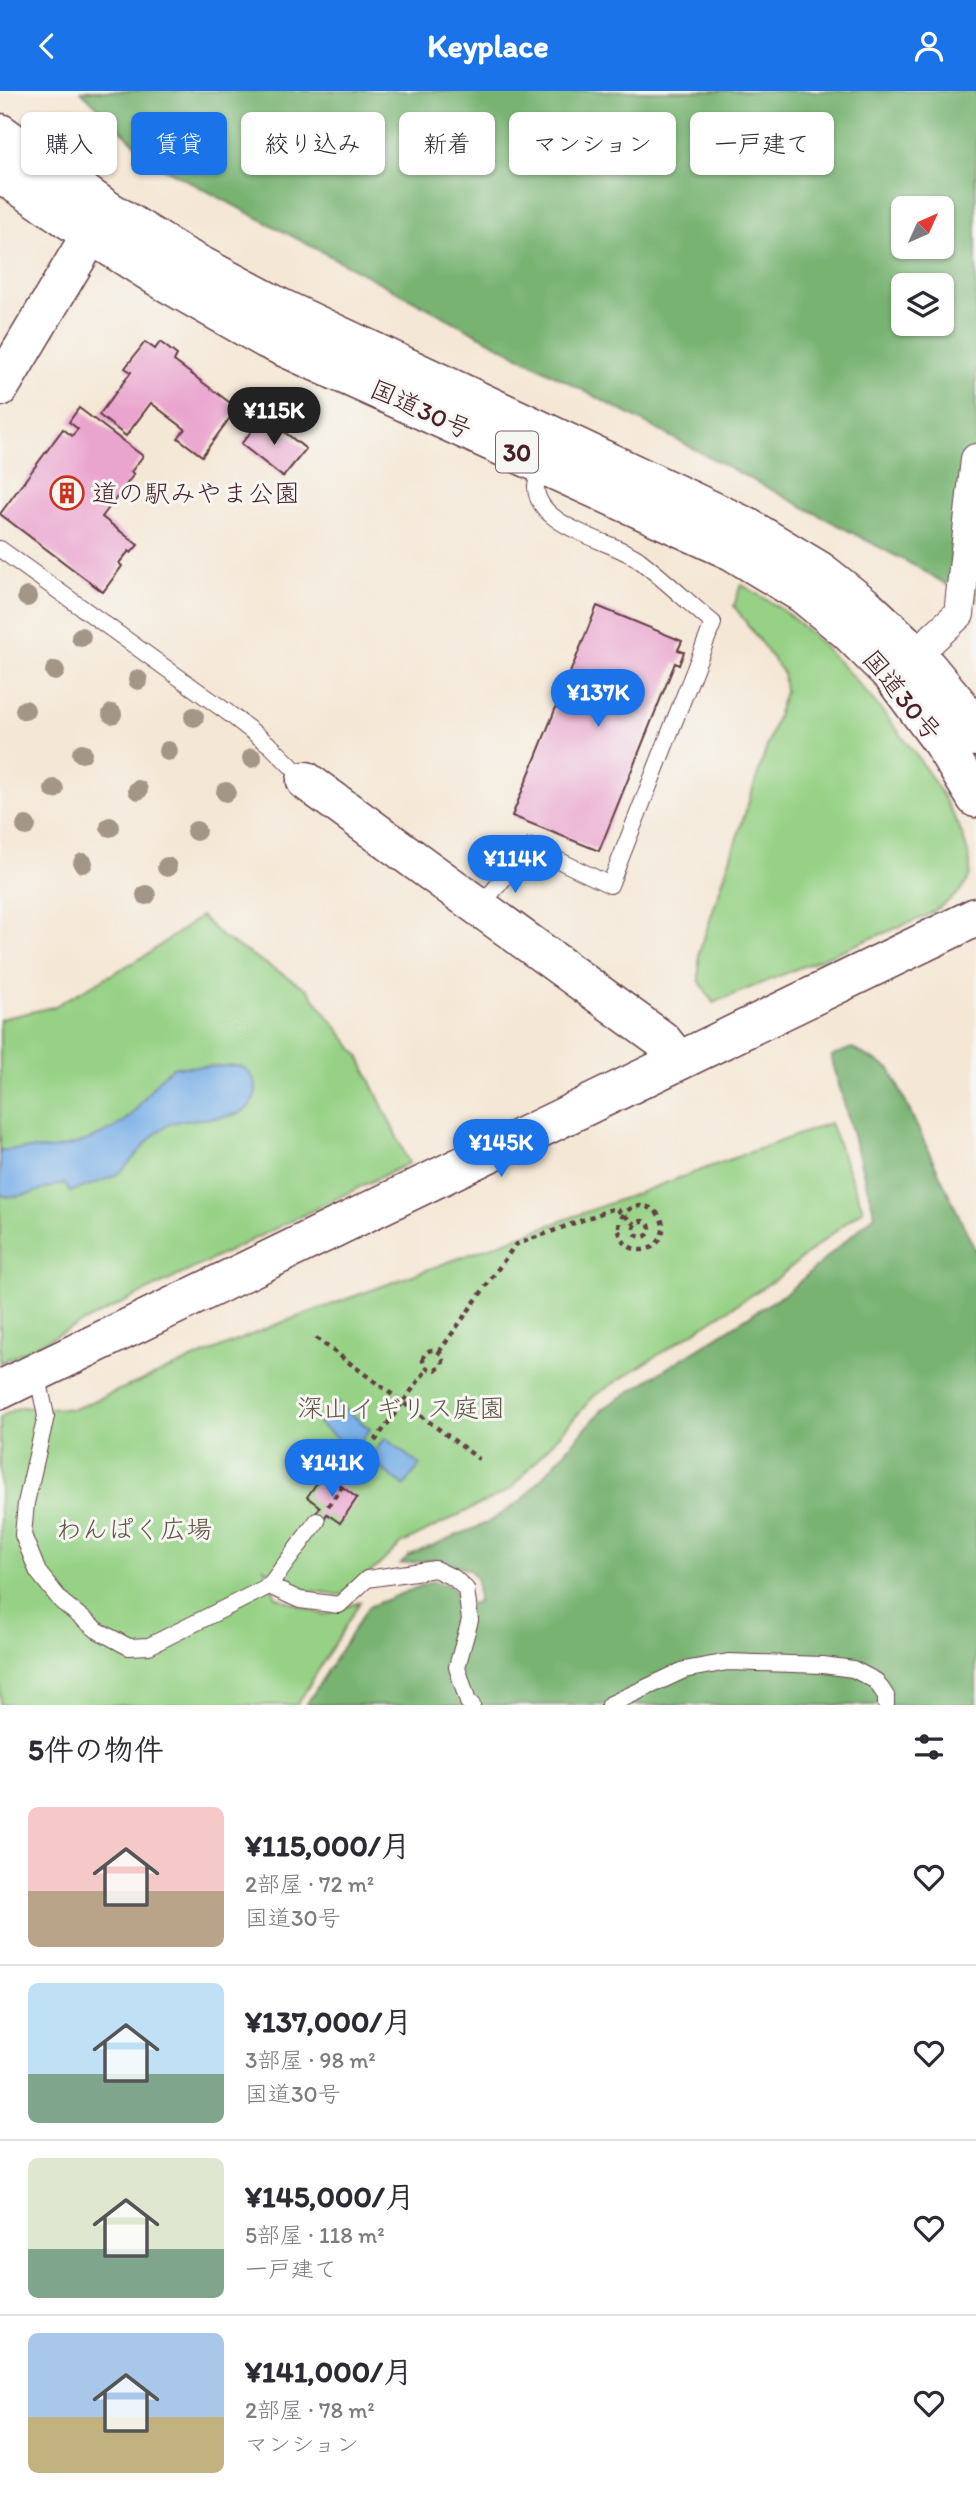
<!DOCTYPE html>
<html lang="ja">
<head>
<meta charset="utf-8">
<style>
	:root { --surface:#fff; --page:#f7f7f7; --text:#2b2b33; --muted:#7c7c81; --line:#e1e1e2; --accent:#1a73e8 }
	body { margin:0; font-family:Itim,"Klee One",sans-serif; background:var(--page); color:var(--text); height:100vh; display:flex; flex-direction:column; font-size:26px; white-space:nowrap }
	* { box-sizing:border-box; margin:0 }
	p { font-size:23px; color:var(--muted) }
	.icon { flex:none; width:38px; height:38px; fill:none; stroke:currentColor; stroke-width:2; stroke-linecap:round; stroke-linejoin:round }
	.map { position:relative; height:1614px; overflow:hidden }
	.panel { display:flex; flex-direction:column; background:var(--surface); flex:1 }
	.panel>* { flex:none }
	.hud { position:absolute; left:21px; top:21px; width:934px; height:63px; display:flex; gap:14px }
	.needle { width:46px; rotate:45deg }
	.fabs { position:absolute; left:891px; top:105px; display:grid; gap:14px }
	.fabs a { display:grid; place-items:center; width:63px; height:63px; border-radius:10px; background:var(--surface); box-shadow:0 2px 5px #0004; font-size:35px }
	.price { position:absolute; translate:-50% -60px; padding:0 16px; border-radius:24px; background:var(--accent); color:#fff; font-size:23px; line-height:46px; filter:drop-shadow(0 2px 4px #0008) }
	.price::after { content:''; position:absolute; left:50%; top:42px; width:21px; height:16px; margin-left:-10px; background:inherit; clip-path:polygon(0 0,100% 0,50% 100%) }
	.price.selected { background:#222; color:#fff }
	ul { padding:0; list-style:none }
	li { display:flex; align-items:center; gap:21px; height:175px; padding:0 28px }
	li+li { border-top:2px solid var(--line) }
	li span { display:grid; place-items:center; flex:none; width:196px; height:140px; border-radius:10px; color:#555 }
	li>.icon { margin-inline-start:auto }
	span .icon { width:84px; height:84px; fill:#fffc; stroke-width:1 }
	li b { font-size:30px }
	h2 { display:flex; justify-content:space-between; align-items:center; height:84px; padding:0 28px; font-size:30px }
	.chip { padding:0 24px; border-radius:10px; background:var(--surface); box-shadow:0 2px 5px #0004; font-size:24px; line-height:63px }
	.chip.selected { background:var(--accent); color:#fff }
	header { display:flex; justify-content:space-between; align-items:center; height:91px; padding:0 28px; background:var(--accent); color:#fff; font-size:32px; font-weight:700 }
	.map>svg:first-child { display:block }
</style>
</head>
<body>
<header><svg class="icon" aria-label="back" viewBox="0 0 24 24"><path d="M15 5l-7 7 7 7"/></svg>Keyplace<svg class="icon" aria-label="person" viewBox="0 0 24 24"><circle cx="12" cy="8" r="4"/><path d="M4 21q1-7 8-7t8 7"/></svg></header>
<div class="map">
<svg width="976" height="1614" viewBox="0 0 976 1614">
	<rect width="100%" height="100%" fill="#f6f6f2"/>
	<filter id="ink" filterUnits="userSpaceOnUse"><feTurbulence type="fractalNoise" baseFrequency=".0143" numOctaves="2"/><feDisplacementMap in="SourceGraphic" scale="14" xChannelSelector="R" yChannelSelector="G"/><feConvolveMatrix kernelMatrix="1 2 1 2 8 2 1 2 1" color-interpolation-filters="sRGB"/></filter>
	<filter id="wash" filterUnits="userSpaceOnUse"><feTurbulence type="fractalNoise" baseFrequency=".00686" numOctaves="4" result="noise"/><feDisplacementMap in="SourceGraphic" scale="28" xChannelSelector="R" yChannelSelector="G"/><feGaussianBlur stdDeviation="1.57" result="paint"/><feColorMatrix in="noise" values="0 0 0 0 0 0 0 0 0 0 0 0 0 0 0 0 0 1.4 0 .05"/><feComposite in="paint" operator="in"/></filter>
	<g filter="url(#wash)">
		<rect width="100%" height="100%" fill="#f5e7d5"/>
		<path fill="#96d185" stroke="#707858" stroke-width="2" d="M741 493C756 503 772 511 786 522 837 560 976 716 970 784 964 802 943 814 928 824L713 912 699 889V862L785 601 783 582 734 515Z
			M201 825 222 846 307 898 359 965 409 1072 0 1272V928L53 916 148 863Z
			M830 1032 863 1118 776 1188 594 1305 511 1398 401 1453 377 1476 341 1504 294 1497 264 1477 276 1506 324 1524 360 1511 297 1614H0V1326L20 1316 74 1318 270 1236Z"/>
		<path fill="#78b372" stroke="#61694e" stroke-width="2" fill-rule="evenodd" d="M81 0H976V511L917 476 156 73ZM903 117H942V156H903ZM903 194H942V233H903Z
			M852 957 890 978 976 1161V1614H306L368 1516 433 1490 450 1495 465 1514 478 1511 477 1489 470 1479 437 1468 401 1473 409 1464 487 1432 522 1409 604 1317 789 1200 875 1124 831 965Z"/>
		<path fill="#78afe7" stroke="#616789" stroke-width="2" d="M241 975C250 981 257 989 256 1001 250 1039 191 1020 166 1035 146 1047 138 1066 120 1081 110 1089 83 1096 70 1101L64 1092C46 1097 18 1110 0 1104V1060C16 1056 33 1059 49 1058 72 1056 98 1047 117 1035 142 1020 149 992 173 976Z
			M336 1311 370 1338 354 1360 319 1333Z
			M385 1347 420 1374 404 1395 369 1368Z"/>
		<g id="blocks">
			<path fill="#eaa5cf" d="M145 251 155 258 160 251 177 264 174 270 237 317 202 365 178 347 185 338 151 312 126 345 99 324 131 281 125 277Z
				M79 317 143 365 131 381 134 383 102 426 138 454 131 462 129 460 119 472 122 475 103 501 0 423 63 338 72 345 78 338 69 331Z
				M264 325 306 358 283 386 241 353Z
				M597 515 682 550 678 559 684 561 679 574 675 572 599 760 512 725Z
				M324 1382 357 1407 340 1432 327 1423 324 1428 316 1422 320 1416 307 1406Z"/>
		</g>
	</g>
	<g filter="url(#ink)">
		<use href="#blocks" fill-opacity="0" stroke="#643d44" stroke-width="2"/>
		<g fill="none" stroke-linecap="round" stroke-linejoin="round">
			<defs>
				<path id="lane" d="M0 458 227 621 271 655 306 690
					M480 815 531 756 610 794 713 532C688 511 664 488 638 468 613 450 535 436 536 395 537 389 540 380 542 374
					M37 1281 46 1325 26 1412 23 1444 38 1481 62 1511 97 1539 129 1556 149 1555 269 1495 300 1509 339 1514 367 1488 435 1478 454 1487 466 1498 470 1529 457 1576 468 1611 472 1614
					M269 1495 317 1430
					M609 1614 684 1579 728 1571 823 1574 853 1578 876 1590 886 1605V1614"/>
				<path id="street" d="M901 577 959 523 976 368"/>
				<path id="secondary" d="M0 296 106 118
					M306 690 662 949 678 969
					M0 1299 976 826"/>
				<path id="highway" d="M0 42 106 118 181 164 281 217 747 436 820 480 867 517 917 564 957 612 976 646
					M0 82 90 143 164 190 266 248 732 460 803 503 848 540 892 584 941 650 976 707"/>
			</defs>
			<use href="#lane" stroke="#643d44" stroke-width="18"/>
			<use href="#street" stroke="#643d44" stroke-width="32"/>
			<use href="#secondary" stroke="#643d44" stroke-width="41"/>
			<use href="#highway" stroke="#643d44" stroke-width="41"/>
			<path stroke="#643d44" stroke-width="4.5" stroke-dasharray="5 5" stroke-linecap="butt" d="M619 1137a22 22 0 1 1 44 0a22 22 0 1 1-44 0Z
				M634 1138a8 8 0 1 1 16 0a8 8 0 1 1-16 0Z
				M316 1247 479 1368
				M423 1269a10 10 0 1 1 20 0a10 10 0 1 1-20 0Z
				M439 1261 515 1154 615 1117 635 1133
				M328 1415 427 1278"/>
			<use href="#lane" stroke="#fff" stroke-width="16"/>
			<use href="#street" stroke="#fff" stroke-width="30"/>
			<use href="#secondary" stroke="#fff" stroke-width="38"/>
			<use href="#highway" stroke="#fff" stroke-width="38"/>
		</g>
		<g fill="#a49686">
			<circle cx="27" cy="506" r="10"/>
			<circle cx="81" cy="546" r="10"/>
			<circle cx="55" cy="580" r="10"/>
			<circle cx="138" cy="589" r="10"/>
			<circle cx="25" cy="619" r="10"/>
			<circle cx="112" cy="623" r="10"/>
			<circle cx="194" cy="626" r="10"/>
			<circle cx="168" cy="660" r="10"/>
			<circle cx="82" cy="662" r="10"/>
			<circle cx="252" cy="667" r="10"/>
			<circle cx="54" cy="698" r="10"/>
			<circle cx="138" cy="699" r="10"/>
			<circle cx="226" cy="701" r="10"/>
			<circle cx="26" cy="735" r="10"/>
			<circle cx="110" cy="736" r="10"/>
			<circle cx="196" cy="740" r="10"/>
			<circle cx="83" cy="772" r="10"/>
			<circle cx="167" cy="776" r="10"/>
			<circle cx="146" cy="804" r="10"/>
		</g>
	</g>
	<defs>
		<symbol id="building-ring" viewBox="-11 -11 22 22"><circle r="9.5" fill="#f6f6f2" stroke="#c8321e" stroke-width="1.5"/><path d="M-4-6H4V6H1V3H-1V6H-4ZM-2.5-4.3h1.7v1.8h-1.7ZM.8-4.3h1.7v1.8H.8ZM-2.5-1h1.7V.8h-1.7ZM.8-1h1.7V.8H.8Z" fill="#c8321e"/></symbol>
	</defs>
	<g fill-rule="evenodd">
		<use href="#building-ring" x="48" y="383" width="38" height="38"/>
	</g>
	<g text-anchor="middle" dominant-baseline="central" stroke-width="6" stroke-linejoin="round" paint-order="stroke">
		<rect fill="#f6f6f2" stroke="#7e6067" stroke-width="2" x="496" y="340.5" width="42" height="41" rx="5"/>
		<g font-size="24" font-weight="bold" fill="#4a1f2b">
			<text x="517" y="361">30</text>
		</g>
		<g font-size="26" fill="#4a1f2b" stroke="#f6f6f2">
			<text transform="translate(421 318) rotate(24)">国道30号</text>
			<text transform="translate(902 604) rotate(51)">国道30号</text>
		</g>
		<g font-size="26" fill="#4a1f2b" stroke="#f6f6f2" text-anchor="start">
			<text x="92" y="402">道の駅みやま公園</text>
		</g>
		<g font-size="26" fill="#615446" stroke="#f6f6f2">
			<text x="401" y="1317">深山イギリス庭園</text>
			<text x="134" y="1438">わんぱく広場</text>
		</g>
	</g>
</svg>
<div class="fabs">
<a><svg class="needle" viewBox="-14 -14 28 28"><path d="M0-13l5 13h-10z" fill="#e53935"/><path d="M0 13l5-13h-10z" fill="#7c7c81"/></svg></a>
<a><svg class="icon" aria-label="layers" viewBox="0 0 24 24"><path d="M12 4l9 5-9 5-9-5zM3 14l9 5 9-5"/></svg></a>
</div>
<b class="price selected" style="left:274px;top:356px">¥115K</b>
<b class="price" style="left:598px;top:638px">¥137K</b>
<b class="price" style="left:515px;top:804px">¥114K</b>
<b class="price" style="left:501px;top:1088px">¥145K</b>
<b class="price" style="left:332px;top:1408px">¥141K</b>
<div class="hud">
<a class="chip">購入</a>
<a class="chip selected">賃貸</a>
<a class="chip">絞り込み</a>
<a class="chip">新着</a>
<a class="chip">マンション</a>
<a class="chip">一戸建て</a>
</div>
</div>
<section class="panel">
<h2>5件の物件<svg class="icon" aria-label="filters" viewBox="0 0 24 24"><path d="M4 7h16M4 17h16"/><circle cx="9" cy="7" r="2"/><circle cx="15" cy="17" r="2"/></svg></h2>
<ul>
<li><span style="background:linear-gradient(#f6c9c9 60%,#b9a48a 0)"><svg class="icon" aria-label="home" viewBox="0 0 24 24"><path d="M3 11l9-7 9 7M6 9v11h12V9"/></svg></span><div><b>¥115,000/月</b><p>2部屋 · 72 m²</p><p>国道30号</p></div><svg class="icon" aria-label="heart" viewBox="0 0 24 24"><path d="M12 20l-8-8c-3-5 5-10 8-4 3-6 11-1 8 4z"/></svg></li>
<li><span style="background:linear-gradient(#bfe0f5 65%,#7fa58c 0)"><svg class="icon" aria-label="home" viewBox="0 0 24 24"><path d="M3 11l9-7 9 7M6 9v11h12V9"/></svg></span><div><b>¥137,000/月</b><p>3部屋 · 98 m²</p><p>国道30号</p></div><svg class="icon" aria-label="heart" viewBox="0 0 24 24"><path d="M12 20l-8-8c-3-5 5-10 8-4 3-6 11-1 8 4z"/></svg></li>
<li><span style="background:linear-gradient(#dfe7d0 65%,#7fa58c 0)"><svg class="icon" aria-label="home" viewBox="0 0 24 24"><path d="M3 11l9-7 9 7M6 9v11h12V9"/></svg></span><div><b>¥145,000/月</b><p>5部屋 · 118 m²</p><p>一戸建て</p></div><svg class="icon" aria-label="heart" viewBox="0 0 24 24"><path d="M12 20l-8-8c-3-5 5-10 8-4 3-6 11-1 8 4z"/></svg></li>
<li><span style="background:linear-gradient(#a9c7e8 60%,#c2b280 0)"><svg class="icon" aria-label="home" viewBox="0 0 24 24"><path d="M3 11l9-7 9 7M6 9v11h12V9"/></svg></span><div><b>¥141,000/月</b><p>2部屋 · 78 m²</p><p>マンション</p></div><svg class="icon" aria-label="heart" viewBox="0 0 24 24"><path d="M12 20l-8-8c-3-5 5-10 8-4 3-6 11-1 8 4z"/></svg></li>
</ul>
</section>
</body>
</html>
